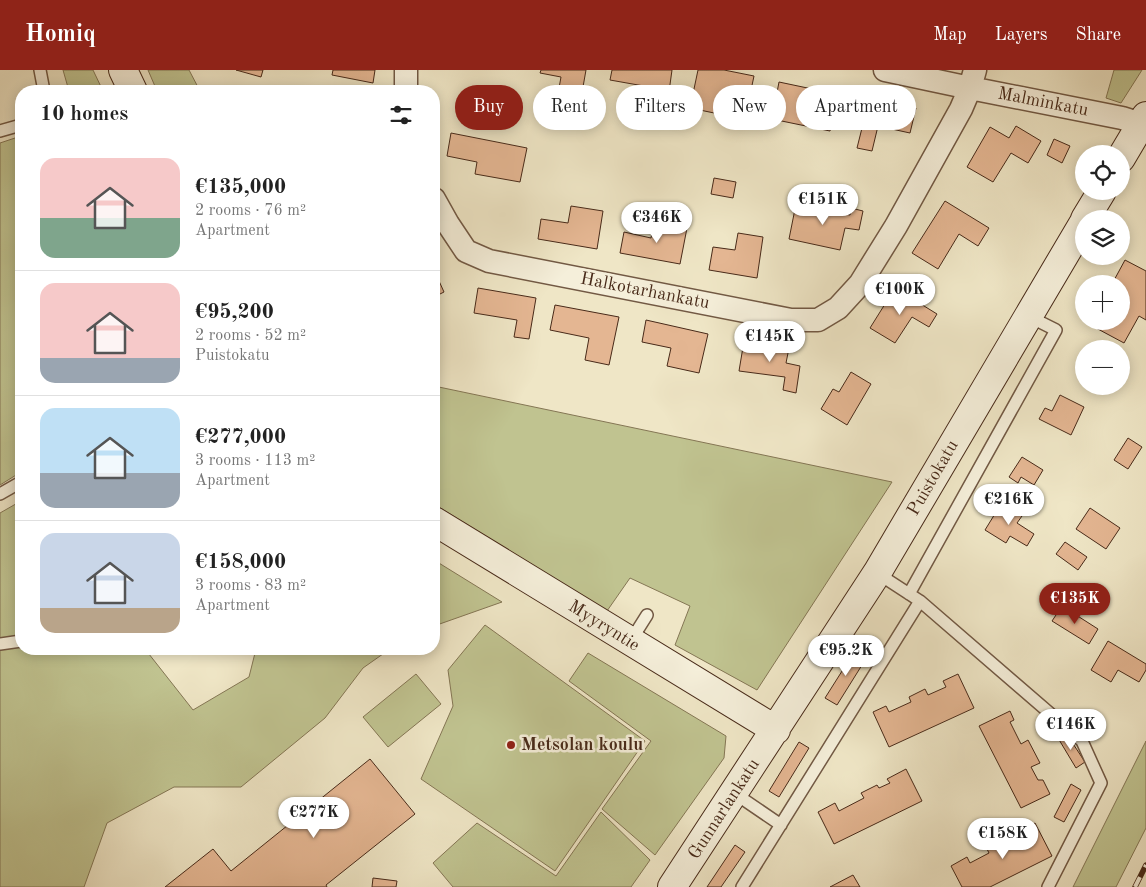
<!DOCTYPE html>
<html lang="en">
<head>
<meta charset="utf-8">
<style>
	:root { --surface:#fff; --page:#f6f6f6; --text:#222; --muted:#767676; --line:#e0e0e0; --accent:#8f2418 }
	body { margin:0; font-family:"Old Standard TT",serif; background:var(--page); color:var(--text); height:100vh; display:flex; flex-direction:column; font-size:19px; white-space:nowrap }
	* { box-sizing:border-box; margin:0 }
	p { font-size:16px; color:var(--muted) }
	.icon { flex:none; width:28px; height:28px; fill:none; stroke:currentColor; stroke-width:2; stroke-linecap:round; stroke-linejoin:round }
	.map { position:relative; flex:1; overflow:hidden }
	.panel { position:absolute; left:15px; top:15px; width:425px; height:570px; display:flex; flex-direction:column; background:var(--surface); border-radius:20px; box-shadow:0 2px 12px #0003 }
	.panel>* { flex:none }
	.top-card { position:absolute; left:455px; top:15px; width:475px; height:45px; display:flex; gap:10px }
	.tools { position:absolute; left:1075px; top:75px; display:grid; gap:10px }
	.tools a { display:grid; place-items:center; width:55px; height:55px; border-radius:50%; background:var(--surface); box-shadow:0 2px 12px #0003; font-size:25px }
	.price { position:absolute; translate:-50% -42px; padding:0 11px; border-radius:18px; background:#fff; color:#222; font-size:16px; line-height:32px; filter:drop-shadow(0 1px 2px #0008) }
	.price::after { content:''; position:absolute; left:50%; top:30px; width:15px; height:11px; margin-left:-8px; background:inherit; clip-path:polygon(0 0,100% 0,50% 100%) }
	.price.on { background:var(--accent); color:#fff }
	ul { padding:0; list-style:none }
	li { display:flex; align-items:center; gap:15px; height:125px; padding:0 25px }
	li+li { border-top:1px solid var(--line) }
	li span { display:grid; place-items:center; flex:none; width:140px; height:100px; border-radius:15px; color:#555 }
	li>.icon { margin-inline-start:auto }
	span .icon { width:60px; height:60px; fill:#fffc; stroke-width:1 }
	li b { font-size:21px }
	h2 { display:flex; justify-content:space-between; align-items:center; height:60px; padding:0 25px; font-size:21px }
	.pill { padding:0 18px; border-radius:22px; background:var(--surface); box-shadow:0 2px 12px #0003; font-size:18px; line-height:45px }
	.pill.on { background:var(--accent); color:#fff }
	header { display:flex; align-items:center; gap:30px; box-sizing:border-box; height:70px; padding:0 25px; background:var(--accent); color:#fff }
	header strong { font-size:24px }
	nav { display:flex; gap:28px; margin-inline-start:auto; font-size:18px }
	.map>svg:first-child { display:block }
</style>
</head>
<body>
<header>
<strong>Homiq</strong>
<nav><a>Map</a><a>Layers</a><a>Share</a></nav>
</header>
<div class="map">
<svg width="1146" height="817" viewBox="0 0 1146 817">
	<rect width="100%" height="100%" fill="#efe6c6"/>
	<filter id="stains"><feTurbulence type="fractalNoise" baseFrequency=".004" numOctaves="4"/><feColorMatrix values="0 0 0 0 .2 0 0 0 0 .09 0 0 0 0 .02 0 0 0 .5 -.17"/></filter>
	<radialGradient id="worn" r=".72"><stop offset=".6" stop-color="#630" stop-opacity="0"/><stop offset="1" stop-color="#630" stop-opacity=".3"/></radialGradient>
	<path fill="#c0c390" stroke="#847654" d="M63 0H93L103 21H69Z
		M148 0H189L200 21H157Z
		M1114 0H1142L1121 33 1106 28Z
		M21 66V402L0 415V73Z
		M434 316 892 412 757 620 675 575 690 536 630 508 607 541 434 434Z
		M21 431V579H145L193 640 249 607 256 579H390L363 598 325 648 241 717H174L107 753 84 817H0V443Z
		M434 490 502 532 434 556Z
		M485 555 645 671 555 801 421 709 453 636 448 600Z
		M588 583 726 666 724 688 655 785 602 739 651 671 569 611Z
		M416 604 441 634 388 677 363 647Z
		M1146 671V758L1116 817H1073Z
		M601 742 650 790 631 817H453L433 793 477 753 556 806Z"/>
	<path fill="#e4b692" stroke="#482a19" d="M236 0H263L261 7Z
		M333 0H375L373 13 332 5Z
		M541 0H586L578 45 555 40 561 7 540 3Z
		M612 0H672L668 29 654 26 655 18 610 10Z
		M698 0H724L754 6 748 34 723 28 719 44 690 38Z
		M779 12 817 20 815 31 836 35 830 61 772 49Z
		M856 25 916 38 910 63 878 56 872 81 857 78 862 58 849 55Z
		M1016 56 1041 71 1028 93 1011 83 993 112 967 97 990 57 1009 68Z
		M451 63 527 78 520 112 475 104 477 92 447 86Z
		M1054 69 1070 76 1062 93 1047 85Z
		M714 108 736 112 733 128 711 124Z
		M945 131 989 158 978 176 959 164 938 199 912 183Z
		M796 134 850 145 851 138 863 141 859 160 845 158 840 180 789 169Z
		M571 136 603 141 597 179 538 169 541 149 568 153Z
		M654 152 687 158 680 194 620 183 624 162 651 168Z
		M738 163 763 167 757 208 709 200 713 177 735 180Z
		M1125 190 1146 201V250L1139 246 1124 273 1096 258 1099 251H1121V214H1112Z
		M434 200 444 222 434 227Z
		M478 218 536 228 529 269 514 267 517 250 474 243Z
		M895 218 937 244 929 257 912 247 895 273 870 258Z
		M555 235 619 247 609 295 585 290 589 268 550 260Z
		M646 250 708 264 699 303 667 296 671 278 642 272Z
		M744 271 789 278 786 293 800 296 796 323 783 320 785 307 739 301Z
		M851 302 871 314 847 355 821 339 833 319 839 322Z
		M1060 325 1084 337 1071 365 1039 349 1045 338 1052 341Z
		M1128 368 1142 377 1128 399 1114 390Z
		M1022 387 1043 400 1034 415 1021 407 1018 413 1009 407Z
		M1001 434 1022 446 1017 453 1034 464 1027 476 1010 466 1006 473 985 460Z
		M1090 438 1120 458 1106 479 1076 459Z
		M1065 472 1087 487 1078 500 1056 484Z
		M1062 536 1098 559 1089 574 1052 551Z
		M1108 571 1146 594V600L1139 612 1118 600 1111 612 1091 600Z
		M856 579 867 587 837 635 825 628Z
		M958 604 974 638 889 677 873 642 886 636 889 642 911 632 909 627 925 619 928 625 946 617 943 611Z
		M1010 641 1014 650 1010 652 1021 674 1028 670 1040 693 1031 697 1038 710H1043L1050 724 1021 738 979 656Z
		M1066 663 1085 692 1076 698 1058 668Z
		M799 672 809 678 779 727 769 721Z
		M370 689 415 744 326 815 327 817H165L213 779 231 801Z
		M906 699 922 731 834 774 818 742 835 733 839 741 864 728 861 723 877 715 879 718 890 713 887 709Z
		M1071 714 1081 720 1064 752 1054 747Z
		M1035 753 1052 786 990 817H962L951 796 967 787 970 793 989 783 986 777 1006 766 1009 772 1024 764 1022 760Z
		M735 775 745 782 721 817H707Z
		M853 805 860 817H830Z
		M373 808 397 811 396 817H372Z"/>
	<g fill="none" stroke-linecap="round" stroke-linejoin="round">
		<defs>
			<path id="lane" d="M40 0 44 21
				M0 61 21 55
				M0 424 21 412
				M877 503 920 531 1082 671 1101 713 1048 817
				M909 524 1056 260 1028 246
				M630 572 647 545
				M0 574 21 571
				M734 723 781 755
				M742 817 920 531"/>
			<path id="street" d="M885 0 970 18 1122 48 1141 54
				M406 21V0
				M434 129 448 154 466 181 489 191 791 250H818L838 238 860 214 896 156 961 39 970 18 975 0"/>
			<path id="secondary" d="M123 0 133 21
				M1121 88 1146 46
				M1085 149 1102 121
				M434 451 776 660
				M672 817 877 503 1084 152"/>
		</defs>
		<use href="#lane" stroke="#725944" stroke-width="14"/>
		<use href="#street" stroke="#725944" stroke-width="25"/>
		<use href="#secondary" stroke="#482a19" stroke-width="30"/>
		<use href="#lane" stroke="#f5efda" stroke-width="11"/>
		<use href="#street" stroke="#f5efda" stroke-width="22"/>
		<use href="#secondary" stroke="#f5efda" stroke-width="28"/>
		<defs>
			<path id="rail" d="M1135 817 1146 795"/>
		</defs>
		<use href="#rail" stroke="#482a19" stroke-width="5.5"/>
		<use href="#rail" stroke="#f5efda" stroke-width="4" stroke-dasharray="11" stroke-linecap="butt"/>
	</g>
	<circle fill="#8f2418" stroke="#f5efda" stroke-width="2" cx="511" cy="675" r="5"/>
	<g text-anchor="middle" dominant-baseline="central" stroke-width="5" stroke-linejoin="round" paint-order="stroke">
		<g font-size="18" fill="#482a19" stroke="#f5efda">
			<text transform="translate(1043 32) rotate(11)">Malminkatu</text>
			<text transform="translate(645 221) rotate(11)">Halkotarhankatu</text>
			<text transform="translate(933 408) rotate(-60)">Puistokatu</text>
			<text transform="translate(604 556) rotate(32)">Myyryntie</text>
			<text transform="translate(724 739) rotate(-57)">Gunnarlankatu</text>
		</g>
		<g font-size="18" font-weight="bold" fill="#482a19" stroke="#f5efda" text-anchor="start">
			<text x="521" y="675">Metsolan koulu</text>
		</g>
	</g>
	<rect width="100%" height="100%" filter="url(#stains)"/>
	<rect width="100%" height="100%" fill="url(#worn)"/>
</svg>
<div class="tools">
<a><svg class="icon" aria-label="locate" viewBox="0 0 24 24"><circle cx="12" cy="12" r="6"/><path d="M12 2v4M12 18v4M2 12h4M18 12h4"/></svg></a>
<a><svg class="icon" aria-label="layers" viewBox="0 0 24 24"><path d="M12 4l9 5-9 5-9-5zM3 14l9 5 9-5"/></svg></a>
<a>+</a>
<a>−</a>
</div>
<b class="price" style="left:823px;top:156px">€151K</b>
<b class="price" style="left:657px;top:174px">€346K</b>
<b class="price" style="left:900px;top:246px">€100K</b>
<b class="price" style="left:770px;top:293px">€145K</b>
<b class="price" style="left:1009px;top:456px">€216K</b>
<b class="price on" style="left:1075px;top:555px">€135K</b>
<b class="price" style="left:846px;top:607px">€95.2K</b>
<b class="price" style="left:1071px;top:681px">€146K</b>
<b class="price" style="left:314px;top:769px">€277K</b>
<b class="price" style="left:1003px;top:790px">€158K</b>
<div class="top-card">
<a class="pill on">Buy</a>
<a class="pill">Rent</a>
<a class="pill">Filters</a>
<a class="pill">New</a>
<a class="pill">Apartment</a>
</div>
<section class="panel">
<h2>10 homes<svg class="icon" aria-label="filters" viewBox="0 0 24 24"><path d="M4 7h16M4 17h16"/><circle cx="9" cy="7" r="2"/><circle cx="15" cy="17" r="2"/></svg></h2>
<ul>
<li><span style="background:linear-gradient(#f6c9c9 60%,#7fa58c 0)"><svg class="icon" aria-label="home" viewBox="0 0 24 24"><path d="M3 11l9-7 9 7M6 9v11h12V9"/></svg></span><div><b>€135,000</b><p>2 rooms · 76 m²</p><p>Apartment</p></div></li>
<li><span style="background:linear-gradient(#f6c9c9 75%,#9aa5b1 0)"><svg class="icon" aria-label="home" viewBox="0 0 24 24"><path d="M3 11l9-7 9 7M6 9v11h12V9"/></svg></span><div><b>€95,200</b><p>2 rooms · 52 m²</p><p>Puistokatu</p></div></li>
<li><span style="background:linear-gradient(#bfe0f5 65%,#9aa5b1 0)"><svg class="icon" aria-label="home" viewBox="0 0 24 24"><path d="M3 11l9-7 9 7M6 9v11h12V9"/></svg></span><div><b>€277,000</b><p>3 rooms · 113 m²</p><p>Apartment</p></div></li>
<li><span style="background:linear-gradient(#c9d6e8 75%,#b9a48a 0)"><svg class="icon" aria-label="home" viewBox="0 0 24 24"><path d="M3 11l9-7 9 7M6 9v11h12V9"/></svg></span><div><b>€158,000</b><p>3 rooms · 83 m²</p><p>Apartment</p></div></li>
</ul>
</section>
</div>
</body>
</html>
